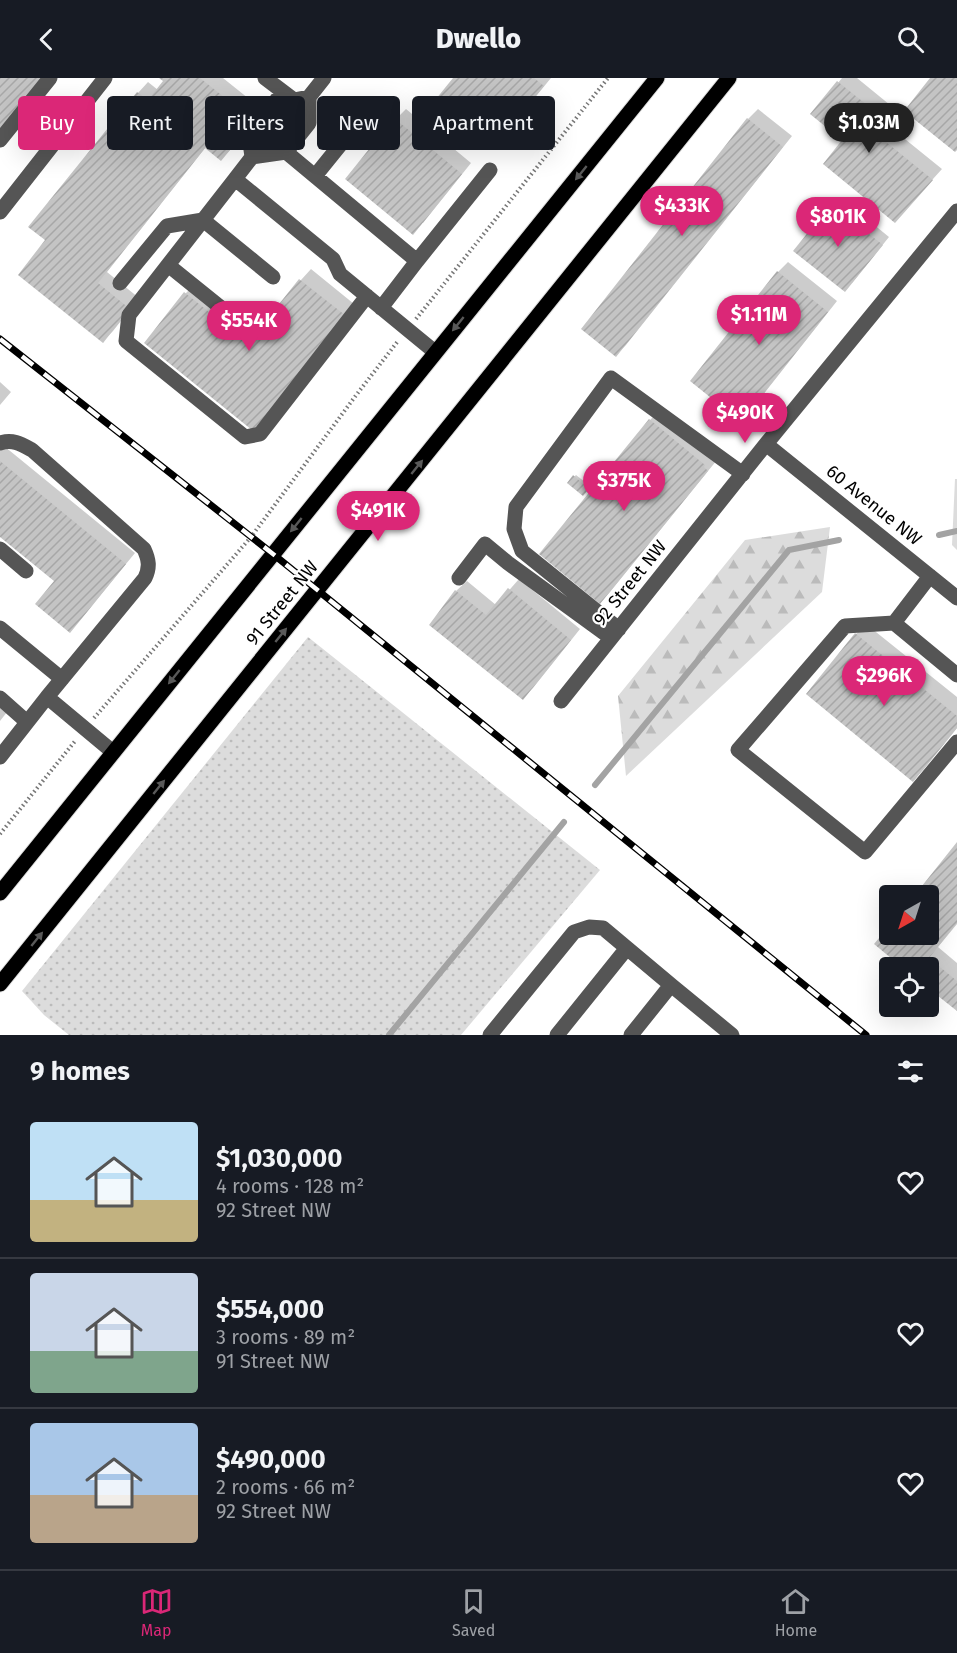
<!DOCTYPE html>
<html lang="en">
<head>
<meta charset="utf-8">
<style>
	:root { --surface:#171b24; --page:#20242c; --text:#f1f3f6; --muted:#9ea1a6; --line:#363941; --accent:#db2777 }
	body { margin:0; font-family:"Fira Sans",sans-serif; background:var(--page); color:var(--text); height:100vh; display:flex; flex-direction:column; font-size:22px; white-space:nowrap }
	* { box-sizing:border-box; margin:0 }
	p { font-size:20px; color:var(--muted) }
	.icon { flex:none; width:33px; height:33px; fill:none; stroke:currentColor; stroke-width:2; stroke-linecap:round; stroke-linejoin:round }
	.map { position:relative; height:957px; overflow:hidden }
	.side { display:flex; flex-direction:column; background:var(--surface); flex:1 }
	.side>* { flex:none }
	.top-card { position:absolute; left:18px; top:18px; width:600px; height:54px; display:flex; gap:12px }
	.needle { width:39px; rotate:219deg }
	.buttons { position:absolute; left:879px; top:807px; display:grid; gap:12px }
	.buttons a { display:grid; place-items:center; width:60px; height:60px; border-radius:6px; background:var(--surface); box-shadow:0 6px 24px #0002; font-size:30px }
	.price { position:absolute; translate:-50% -51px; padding:0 14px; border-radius:21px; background:var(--accent); color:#fff; font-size:20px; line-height:39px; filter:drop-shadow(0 2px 3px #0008) }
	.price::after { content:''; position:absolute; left:50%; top:36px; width:18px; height:14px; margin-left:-9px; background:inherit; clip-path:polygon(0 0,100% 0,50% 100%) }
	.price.current { background:#222; color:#fff }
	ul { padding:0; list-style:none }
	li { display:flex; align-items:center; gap:18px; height:150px; padding:0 30px }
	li+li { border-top:2px solid var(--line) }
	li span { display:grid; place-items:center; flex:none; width:168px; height:120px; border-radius:6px; color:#555 }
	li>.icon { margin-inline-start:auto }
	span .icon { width:72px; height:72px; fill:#fffc; stroke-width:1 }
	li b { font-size:26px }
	h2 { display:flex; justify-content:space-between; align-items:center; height:72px; padding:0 30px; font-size:26px }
	.pill { padding:0 21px; border-radius:6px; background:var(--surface); box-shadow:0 6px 24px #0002; font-size:21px; line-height:54px }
	.pill.current { background:var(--accent); color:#fff }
	header { display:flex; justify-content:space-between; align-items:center; height:78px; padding:0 30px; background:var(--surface); font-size:27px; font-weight:800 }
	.tab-bar { display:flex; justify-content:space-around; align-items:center; height:84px; border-top:2px solid var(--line); background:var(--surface); font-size:16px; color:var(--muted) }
	.tab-bar a { display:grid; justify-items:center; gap:3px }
	.tab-bar .current { color:var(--accent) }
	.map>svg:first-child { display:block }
</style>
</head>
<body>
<header><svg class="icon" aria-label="back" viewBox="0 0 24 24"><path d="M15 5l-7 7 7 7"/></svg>Dwello<svg class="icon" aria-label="search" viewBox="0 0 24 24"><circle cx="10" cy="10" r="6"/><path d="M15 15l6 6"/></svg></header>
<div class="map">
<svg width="957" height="957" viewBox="0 0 957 957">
	<defs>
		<pattern id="grass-dots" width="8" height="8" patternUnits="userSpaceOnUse" patternTransform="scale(1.5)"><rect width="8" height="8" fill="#dcdcdc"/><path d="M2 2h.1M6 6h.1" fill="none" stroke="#bbb" stroke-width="1.8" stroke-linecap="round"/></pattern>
		<pattern id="forest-firs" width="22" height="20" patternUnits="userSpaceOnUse" patternTransform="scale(1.5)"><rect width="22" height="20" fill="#dcdcdc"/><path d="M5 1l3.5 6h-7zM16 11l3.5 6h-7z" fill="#bbb"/></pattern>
		<pattern id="building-hatch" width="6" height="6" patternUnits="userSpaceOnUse" patternTransform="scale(1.5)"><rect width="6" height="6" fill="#c4c4c4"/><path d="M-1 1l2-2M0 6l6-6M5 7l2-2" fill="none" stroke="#a7a7a7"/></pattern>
	</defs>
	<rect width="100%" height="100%" fill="#fff"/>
	<path fill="url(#grass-dots)" d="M308 559 600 792 461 957H69L44 937 22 913Z"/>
	<path fill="url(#forest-firs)" d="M955 401H957V472L952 467Z
		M830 449 822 514 626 698 618 618 745 462Z"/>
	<path fill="#0003" d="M162 0H223L263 32 231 71 221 81 206 69 107 194 139 220 113 253 103 263 47 162 31 149 138 15 148 4 158 12 165 2Z
		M455 0H551L504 57 494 67Z
		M842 0H857L906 40 895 53 942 91 905 132 844 62 813 36Z
		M406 31 471 85 423 145 347 101 396 41Z
		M758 31 792 58 626 267 616 277 748 41Z
		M840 119 889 159 852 205 795 173Z
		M788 184 837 223 751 332 741 342 778 194Z
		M311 191 359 230 267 344 146 265 186 215 196 205 258 255 301 202Z
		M0 304 11 314 0 327Z
		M660 332 717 382 610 514 600 524 650 342Z
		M4 368 135 475 80 542 56 503 0 457V372Z
		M576 397 590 408 583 416 569 404Z
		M519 501 580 551 533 610 522 620 456 513 467 503 496 527Z
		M866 546 957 619V650L924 691 913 702 856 556Z
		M0 620 11 629 0 643Z
		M957 766V846L938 869 957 885V931L928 890 890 856H928Z"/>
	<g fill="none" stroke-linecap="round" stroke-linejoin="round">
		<path stroke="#a3a3a3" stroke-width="6" d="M939 457 957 453
			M595 707 789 472 839 462
			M389 957 564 744"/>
	</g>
	<path fill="url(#building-hatch)" d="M0 0H42L0 52Z
		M159 0H200L254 43 221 83 205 70 98 205 130 231 103 265 18 197 45 162 28 149 137 14 148 22 163 3Z
		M453 0H534L544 8 494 69 436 21Z
		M930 0H957V72L955 74 904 33Z
		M837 3 897 51 886 64 933 102 895 145 823 86 842 62 810 36Z
		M394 40 462 96 413 157 345 101Z
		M747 40 783 69 616 279 581 251Z
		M831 126 883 167 845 214 793 173Z
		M777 193 828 234 741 344 690 303Z
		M299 201 350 241 257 356 144 265 184 214 248 265Z
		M649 341 705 387 704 389 708 393 600 526 539 476Z
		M0 383 126 486 70 555 35 526 54 503 0 459Z
		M573 397 589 411 583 418 567 405Z
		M508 510 571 562 523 622 429 547 455 512 486 537Z
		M855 555 957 638V650L913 704 806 616Z
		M957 764V845L929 880 957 903V933L928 910V890H903L874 866 890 847V856H928V818H914Z"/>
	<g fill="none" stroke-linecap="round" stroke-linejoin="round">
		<defs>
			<path id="major" d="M0 815 657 0
				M0 906 729 0"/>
		</defs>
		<use href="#major" stroke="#dbdbdb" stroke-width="17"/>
		<path stroke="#777" stroke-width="4" stroke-dasharray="1.5 3" stroke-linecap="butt" d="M416 241 608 0
			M94 640 251 459 357 316 398 263
			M0 756 76 662"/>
		<path stroke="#555" stroke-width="15" d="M265 0 294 22 309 19 324 0
			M0 62 50 0
			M286 74 417 183 381 230
			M252 79 286 74 309 45V19
			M315 98 349 56
			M235 101 252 79 249 57 283 14
			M0 134 105 0
			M417 183 490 92
			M168 187 230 237
			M120 205 167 148 203 142 273 199
			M367 218 260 356 245 359 126 263 129 237 235 101 333 181 340 196 435 274
			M0 365C13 361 21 366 32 372L144 471C149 482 150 489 145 500L47 619 113 674
			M766 366 957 520
			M0 471 26 493
			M459 500 485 466 508 485 611 560
			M894 545 930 498
			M0 550 62 601
			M619 551 522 473 514 451 516 429 611 300 743 396
			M957 597 894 545 845 548 738 672 865 774 957 664
			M0 620 27 644
			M561 623 766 366 957 133
			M0 679 47 619
			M671 907 732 957
			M490 957 574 854 589 849 603 850 671 907 631 957
			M557 957 627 870"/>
		<use href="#major" stroke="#000" stroke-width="15"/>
		<defs>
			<path id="rail" d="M0 261 273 476 866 957"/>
		</defs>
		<use href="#rail" stroke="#000" stroke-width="7"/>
		<use href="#rail" stroke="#fff" stroke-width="4.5" stroke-dasharray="14" stroke-linecap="butt"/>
	</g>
	<defs><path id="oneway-solid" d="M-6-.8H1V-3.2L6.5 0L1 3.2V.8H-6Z" transform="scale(1.5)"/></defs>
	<g fill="#595959">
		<use href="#oneway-solid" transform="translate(581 95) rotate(129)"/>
		<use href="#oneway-solid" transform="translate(458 246) rotate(129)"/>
		<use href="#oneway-solid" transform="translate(417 389) rotate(-51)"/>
		<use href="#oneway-solid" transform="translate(296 447) rotate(129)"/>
		<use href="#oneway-solid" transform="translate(281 557) rotate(-51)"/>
		<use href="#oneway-solid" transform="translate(174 599) rotate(129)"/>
		<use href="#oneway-solid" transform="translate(159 709) rotate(-51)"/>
		<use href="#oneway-solid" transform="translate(37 861) rotate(-51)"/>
	</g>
	<g text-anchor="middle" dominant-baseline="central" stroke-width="4.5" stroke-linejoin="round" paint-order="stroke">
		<g font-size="18" fill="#000" stroke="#fff">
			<text transform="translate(874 427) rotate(39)">60 Avenue NW</text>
			<text transform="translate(630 505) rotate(-51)">92 Street NW</text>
			<text transform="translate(282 525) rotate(-51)">91 Street NW</text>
		</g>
	</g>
</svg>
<div class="buttons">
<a><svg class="needle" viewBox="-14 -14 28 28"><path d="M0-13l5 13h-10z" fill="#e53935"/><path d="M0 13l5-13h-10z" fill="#9ea1a6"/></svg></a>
<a><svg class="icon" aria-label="locate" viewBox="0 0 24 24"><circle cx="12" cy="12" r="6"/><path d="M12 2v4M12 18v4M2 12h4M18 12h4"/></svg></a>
</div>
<b class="price current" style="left:869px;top:76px">$1.03M</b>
<b class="price" style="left:682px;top:159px">$433K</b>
<b class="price" style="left:838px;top:170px">$801K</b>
<b class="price" style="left:759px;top:268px">$1.11M</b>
<b class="price" style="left:249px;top:274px">$554K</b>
<b class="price" style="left:745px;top:366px">$490K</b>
<b class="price" style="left:624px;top:434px">$375K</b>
<b class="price" style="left:378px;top:464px">$491K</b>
<b class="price" style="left:884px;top:629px">$296K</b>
<div class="top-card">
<a class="pill current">Buy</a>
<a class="pill">Rent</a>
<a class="pill">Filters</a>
<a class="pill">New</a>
<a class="pill">Apartment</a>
</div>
</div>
<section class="side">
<h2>9 homes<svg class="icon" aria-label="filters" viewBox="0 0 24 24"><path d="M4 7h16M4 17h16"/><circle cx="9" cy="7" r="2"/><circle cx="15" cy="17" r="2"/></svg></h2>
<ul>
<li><span style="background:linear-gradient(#bfe0f5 65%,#c2b280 0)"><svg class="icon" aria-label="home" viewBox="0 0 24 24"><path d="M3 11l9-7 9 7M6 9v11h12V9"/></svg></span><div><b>$1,030,000</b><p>4 rooms · 128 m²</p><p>92 Street NW</p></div><svg class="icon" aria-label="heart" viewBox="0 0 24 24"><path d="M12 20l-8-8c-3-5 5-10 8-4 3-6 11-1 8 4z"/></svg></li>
<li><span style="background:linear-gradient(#c9d6e8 65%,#7fa58c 0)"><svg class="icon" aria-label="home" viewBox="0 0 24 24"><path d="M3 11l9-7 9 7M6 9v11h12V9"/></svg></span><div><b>$554,000</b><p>3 rooms · 89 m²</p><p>91 Street NW</p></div><svg class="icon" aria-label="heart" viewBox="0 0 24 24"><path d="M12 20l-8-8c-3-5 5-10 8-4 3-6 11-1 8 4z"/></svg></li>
<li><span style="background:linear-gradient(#a9c7e8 60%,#b9a48a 0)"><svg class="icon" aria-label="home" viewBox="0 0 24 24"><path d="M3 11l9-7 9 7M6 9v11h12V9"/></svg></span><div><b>$490,000</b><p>2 rooms · 66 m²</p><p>92 Street NW</p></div><svg class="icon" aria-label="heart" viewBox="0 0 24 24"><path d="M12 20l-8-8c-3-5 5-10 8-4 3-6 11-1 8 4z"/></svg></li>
</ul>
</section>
<nav class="tab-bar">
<a class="current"><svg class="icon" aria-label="map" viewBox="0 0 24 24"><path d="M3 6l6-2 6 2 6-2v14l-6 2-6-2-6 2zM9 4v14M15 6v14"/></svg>Map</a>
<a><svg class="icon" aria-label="saved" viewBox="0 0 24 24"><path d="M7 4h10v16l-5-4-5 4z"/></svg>Saved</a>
<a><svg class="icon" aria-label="home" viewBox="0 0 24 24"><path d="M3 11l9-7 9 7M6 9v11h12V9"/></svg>Home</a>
</nav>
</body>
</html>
